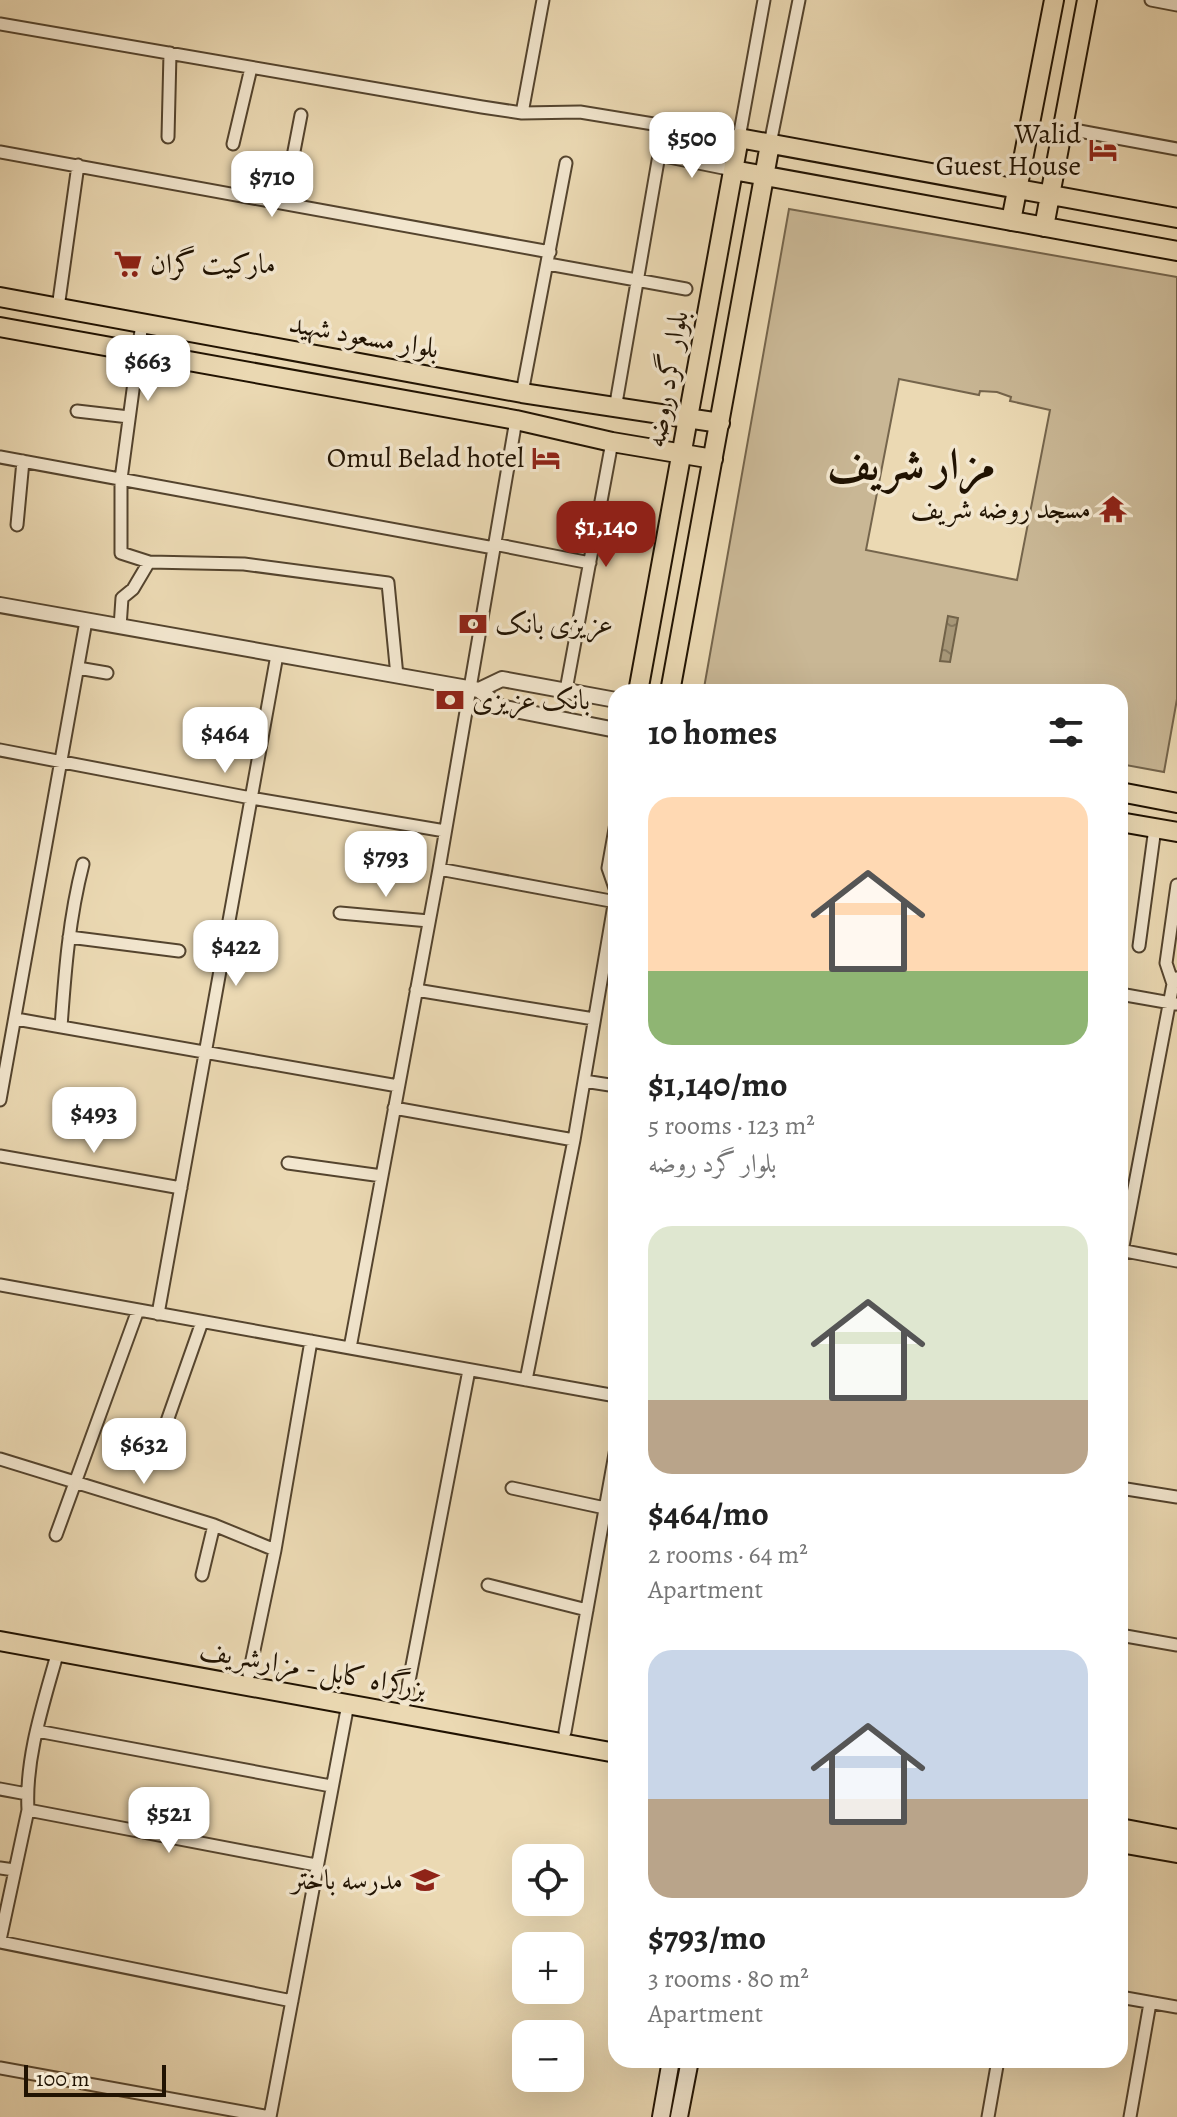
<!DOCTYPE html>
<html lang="en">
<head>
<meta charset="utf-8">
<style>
	:root { --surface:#fff; --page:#f2f2f2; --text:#222; --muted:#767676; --accent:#8f2418 }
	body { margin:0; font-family:Alegreya,Amiri,serif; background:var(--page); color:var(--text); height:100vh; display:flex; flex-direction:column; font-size:30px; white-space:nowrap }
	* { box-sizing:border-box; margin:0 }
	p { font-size:26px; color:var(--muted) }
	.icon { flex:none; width:44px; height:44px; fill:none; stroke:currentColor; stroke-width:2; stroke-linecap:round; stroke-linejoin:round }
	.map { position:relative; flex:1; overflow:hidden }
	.sheet { position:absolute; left:608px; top:684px; width:520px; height:1384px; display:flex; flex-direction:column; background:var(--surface); border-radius:24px; box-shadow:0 8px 32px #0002 }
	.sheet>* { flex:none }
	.tools { position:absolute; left:512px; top:1844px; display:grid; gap:16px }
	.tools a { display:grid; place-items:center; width:72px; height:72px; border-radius:16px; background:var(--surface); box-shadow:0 8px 32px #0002; font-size:40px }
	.scale { position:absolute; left:24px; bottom:20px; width:142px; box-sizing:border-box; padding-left:8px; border:4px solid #211302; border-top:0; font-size:22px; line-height:28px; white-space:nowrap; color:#211302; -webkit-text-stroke:6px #f2e6ce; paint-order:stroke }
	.price { position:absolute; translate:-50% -68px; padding:0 18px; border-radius:16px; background:#fff; color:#222; font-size:26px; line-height:52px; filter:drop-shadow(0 2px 4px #0008) }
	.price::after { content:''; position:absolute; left:50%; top:48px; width:24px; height:18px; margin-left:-12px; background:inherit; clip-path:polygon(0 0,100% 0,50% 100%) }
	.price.active { background:var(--accent); color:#fff }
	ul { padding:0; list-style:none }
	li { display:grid; align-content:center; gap:16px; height:424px; padding:0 40px }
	li span { display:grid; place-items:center; height:248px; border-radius:24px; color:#555 }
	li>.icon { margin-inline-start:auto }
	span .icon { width:144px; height:144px; fill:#fffc; stroke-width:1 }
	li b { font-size:34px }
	h2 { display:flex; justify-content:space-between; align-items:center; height:96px; padding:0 40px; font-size:34px }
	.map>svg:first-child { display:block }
</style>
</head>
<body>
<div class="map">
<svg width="1177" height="2117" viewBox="0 0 1177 2117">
	<defs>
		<pattern id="water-ripples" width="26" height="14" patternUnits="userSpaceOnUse" patternTransform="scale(2)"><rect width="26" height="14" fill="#a69677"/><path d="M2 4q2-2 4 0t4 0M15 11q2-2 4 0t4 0" fill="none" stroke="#87795f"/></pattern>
	</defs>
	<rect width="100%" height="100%" fill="#ebd9b3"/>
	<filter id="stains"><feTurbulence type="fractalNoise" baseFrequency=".0025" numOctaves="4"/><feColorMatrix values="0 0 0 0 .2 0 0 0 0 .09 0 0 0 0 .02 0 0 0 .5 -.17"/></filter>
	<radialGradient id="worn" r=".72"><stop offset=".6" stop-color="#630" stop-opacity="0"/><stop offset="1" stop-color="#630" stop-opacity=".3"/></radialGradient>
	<path fill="#c9b795" stroke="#75654c" stroke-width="2" fill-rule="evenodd" d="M789 209 1177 277V699L1164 772 1120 764V692H727L704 688ZM899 379 979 395 980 391 997 392 1011 397 1010 401 1050 410 1017 580 866 550Z"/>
	<path fill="url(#water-ripples)" stroke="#716248" stroke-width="2" d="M948 616 958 618 950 662 940 661Z"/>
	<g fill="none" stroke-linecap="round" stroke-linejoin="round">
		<defs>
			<path id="minor" d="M1151 0 1177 5
				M0 24 482 107 522 113 580 112 739 138 764 0
				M522 113 543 0
				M1063 128 1177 149
				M168 137 170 53
				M233 144 251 68
				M770 144 799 0
				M0 152 550 252
				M284 203 301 115
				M548 264 686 289
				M58 308 78 165
				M142 323 121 479V553L149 562 244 564 388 583 397 676
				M522 393 566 163
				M615 409 659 155 733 170
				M77 411 129 417
				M0 457 494 548
				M17 525 23 461
				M494 544 590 563
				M120 627 122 598 133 589 149 562
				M78 668 107 673
				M566 690 612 442
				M0 750 251 798 445 831
				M616 823 608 868 616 891
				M439 869 616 902
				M340 913 429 921
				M69 937 179 951
				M1139 946 1155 828
				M1173 984 1166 963 1177 885
				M416 990 594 1019
				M1120 994 1177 1004
				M16 1019 398 1086
				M61 1027C65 971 69 918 83 864
				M584 1081 616 1086
				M0 1100 86 621
				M394 1108 574 1140
				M0 1156 181 1188
				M288 1163 382 1176
				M1120 1250 1177 1261
				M1120 1262 1173 984 1177 978
				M0 1285 616 1396
				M158 1314 277 655
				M350 1348 439 869 516 420
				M526 1380 574 1140 616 893
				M154 1458 202 1322
				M0 1459 214 1525 275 1550
				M512 1488 605 1508
				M1120 1488 1177 1497
				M56 1535 138 1310
				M202 1575 214 1525
				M488 1585 587 1610
				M1120 1635 1177 1645
				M249 1674 275 1550 311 1341
				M405 1702 469 1370
				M37 1731 331 1786
				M565 1732 616 1448
				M0 1789 27 1794
				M28 1810 316 1865
				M0 1868 14 1870
				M0 1940 28 1810C25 1757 44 1702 58 1651
				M0 1942 292 2001
				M1120 1997 1177 2007
				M0 2068 270 2117
				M270 2117 348 1704
				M988 2117 998 2060
				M1130 2117 1150 2003"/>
			<path id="tertiary" d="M0 605 479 690 500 707 616 730
				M479 690 502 679 616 700"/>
			<path id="secondary" d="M661 2117 671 2060
				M679 2117 690 2060"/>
			<path id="primary" d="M733 170 1177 251
				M1011 221 1054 0
				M1044 227 1087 0
				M0 297 522 393 720 423
				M0 327 516 420 612 442 713 459
				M638 692 739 138 1177 218
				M670 692 770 144
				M1120 792 1177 803
				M1120 822 1177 832"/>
			<path id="trunk" d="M0 1641 616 1753
				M1120 1828 1177 1839
				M1120 1843 1177 1853"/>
		</defs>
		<use href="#minor" stroke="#54442e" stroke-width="15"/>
		<use href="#tertiary" stroke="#54442e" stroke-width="18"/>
		<use href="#secondary" stroke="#211302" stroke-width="20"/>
		<use href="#primary" stroke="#211302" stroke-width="22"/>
		<use href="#trunk" stroke="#211302" stroke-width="22"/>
		<use href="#minor" stroke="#f2e6ce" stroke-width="11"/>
		<use href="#tertiary" stroke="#f2e6ce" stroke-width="14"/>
		<use href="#secondary" stroke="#f2e6ce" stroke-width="16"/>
		<use href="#primary" stroke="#ebd9b3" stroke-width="18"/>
		<use href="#trunk" stroke="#ebd9b3" stroke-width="18"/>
	</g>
	<defs>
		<symbol id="hotel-bare" viewBox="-9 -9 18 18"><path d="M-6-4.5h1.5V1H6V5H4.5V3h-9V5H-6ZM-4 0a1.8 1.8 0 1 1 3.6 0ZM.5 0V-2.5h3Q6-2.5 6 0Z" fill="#8f2418" stroke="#f2e6ce" stroke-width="2.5" paint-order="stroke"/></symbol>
		<symbol id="supermarket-bare" viewBox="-9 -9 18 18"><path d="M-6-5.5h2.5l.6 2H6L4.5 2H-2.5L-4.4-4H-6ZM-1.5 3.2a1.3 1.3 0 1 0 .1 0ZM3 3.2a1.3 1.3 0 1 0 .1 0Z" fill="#8f2418" stroke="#f2e6ce" stroke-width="2.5" paint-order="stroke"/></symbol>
		<symbol id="temple-bare" viewBox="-9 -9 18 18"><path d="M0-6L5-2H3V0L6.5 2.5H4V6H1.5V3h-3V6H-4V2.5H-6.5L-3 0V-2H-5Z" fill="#8f2418" stroke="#f2e6ce" stroke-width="2.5" paint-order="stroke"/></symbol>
		<symbol id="bank-bare" viewBox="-9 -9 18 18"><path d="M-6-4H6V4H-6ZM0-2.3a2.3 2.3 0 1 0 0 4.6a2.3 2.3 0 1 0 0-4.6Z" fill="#8f2418" stroke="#f2e6ce" stroke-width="2.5" paint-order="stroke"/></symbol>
		<symbol id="school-bare" viewBox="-9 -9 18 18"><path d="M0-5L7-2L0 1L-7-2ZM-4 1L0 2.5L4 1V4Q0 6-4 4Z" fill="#8f2418" stroke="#f2e6ce" stroke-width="2.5" paint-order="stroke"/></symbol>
	</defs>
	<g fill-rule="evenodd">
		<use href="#hotel-bare" x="1083" y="130" width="40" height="40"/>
		<use href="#supermarket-bare" x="108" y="244" width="40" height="40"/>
		<use href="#hotel-bare" x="526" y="438" width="40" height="40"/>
		<use href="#temple-bare" x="1093" y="489" width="40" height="40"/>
		<use href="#bank-bare" x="453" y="604" width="40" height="40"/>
		<use href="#bank-bare" x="430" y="680" width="40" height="40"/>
		<use href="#school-bare" x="405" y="1860" width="40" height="40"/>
	</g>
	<g text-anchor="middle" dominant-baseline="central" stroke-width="7" stroke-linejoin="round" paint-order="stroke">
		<g font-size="28" fill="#211302" stroke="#f2e6ce" text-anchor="end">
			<text x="1081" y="134">Walid<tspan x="1081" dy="32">Guest House</tspan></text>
			<text x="150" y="264" text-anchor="start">مارکیت گران</text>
			<text x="524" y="458">Omul Belad hotel</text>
			<text x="1091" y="509">مسجد روضه شریف</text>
			<text x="495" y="624" text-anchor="start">عزیزی بانک</text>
			<text x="472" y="700" text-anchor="start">بانک عزیزی</text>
			<text x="403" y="1880">مدرسه باختر</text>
		</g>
		<g font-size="28" fill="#211302" stroke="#f2e6ce">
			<text transform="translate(364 336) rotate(10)">بلوار مسعود شهید</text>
			<text transform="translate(667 379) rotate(-80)">بلوار گرد روضه</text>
			<text transform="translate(313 1669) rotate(10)">بزرگراه کابل - مزارشریف</text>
		</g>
		<g font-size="44" font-weight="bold" fill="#211302" stroke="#f2e6ce">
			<text x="911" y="464">مزار شريف</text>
		</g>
	</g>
	<rect width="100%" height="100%" filter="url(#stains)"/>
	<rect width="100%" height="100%" fill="url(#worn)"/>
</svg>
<div class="tools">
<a><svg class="icon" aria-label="locate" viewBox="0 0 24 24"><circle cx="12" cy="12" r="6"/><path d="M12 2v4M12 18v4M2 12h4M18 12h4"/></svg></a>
<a>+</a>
<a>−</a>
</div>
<div class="scale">100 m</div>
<b class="price" style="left:692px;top:180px">$500</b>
<b class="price" style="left:272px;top:219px">$710</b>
<b class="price" style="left:148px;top:403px">$663</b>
<b class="price active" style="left:606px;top:569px">$1,140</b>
<b class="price" style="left:225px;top:775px">$464</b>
<b class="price" style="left:386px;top:899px">$793</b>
<b class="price" style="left:236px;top:988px">$422</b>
<b class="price" style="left:94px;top:1155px">$493</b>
<b class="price" style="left:144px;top:1486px">$632</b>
<b class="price" style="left:169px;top:1855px">$521</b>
<section class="sheet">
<h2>10 homes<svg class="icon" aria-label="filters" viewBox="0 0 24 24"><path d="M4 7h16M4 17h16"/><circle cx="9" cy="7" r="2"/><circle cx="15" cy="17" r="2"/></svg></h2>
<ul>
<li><span style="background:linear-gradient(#ffd9b3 70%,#8fb573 0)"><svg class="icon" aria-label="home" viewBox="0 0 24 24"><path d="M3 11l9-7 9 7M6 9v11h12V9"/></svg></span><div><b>$1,140/mo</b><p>5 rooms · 123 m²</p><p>بلوار گرد روضه</p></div></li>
<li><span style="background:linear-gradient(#dfe7d0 70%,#b9a48a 0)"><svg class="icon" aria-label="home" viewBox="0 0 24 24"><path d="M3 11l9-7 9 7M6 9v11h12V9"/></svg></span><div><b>$464/mo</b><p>2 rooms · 64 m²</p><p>Apartment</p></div></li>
<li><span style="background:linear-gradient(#c9d6e8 60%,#b9a48a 0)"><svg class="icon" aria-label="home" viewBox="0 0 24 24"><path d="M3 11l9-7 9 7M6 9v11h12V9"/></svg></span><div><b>$793/mo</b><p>3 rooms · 80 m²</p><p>Apartment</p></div></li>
</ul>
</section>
</div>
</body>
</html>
